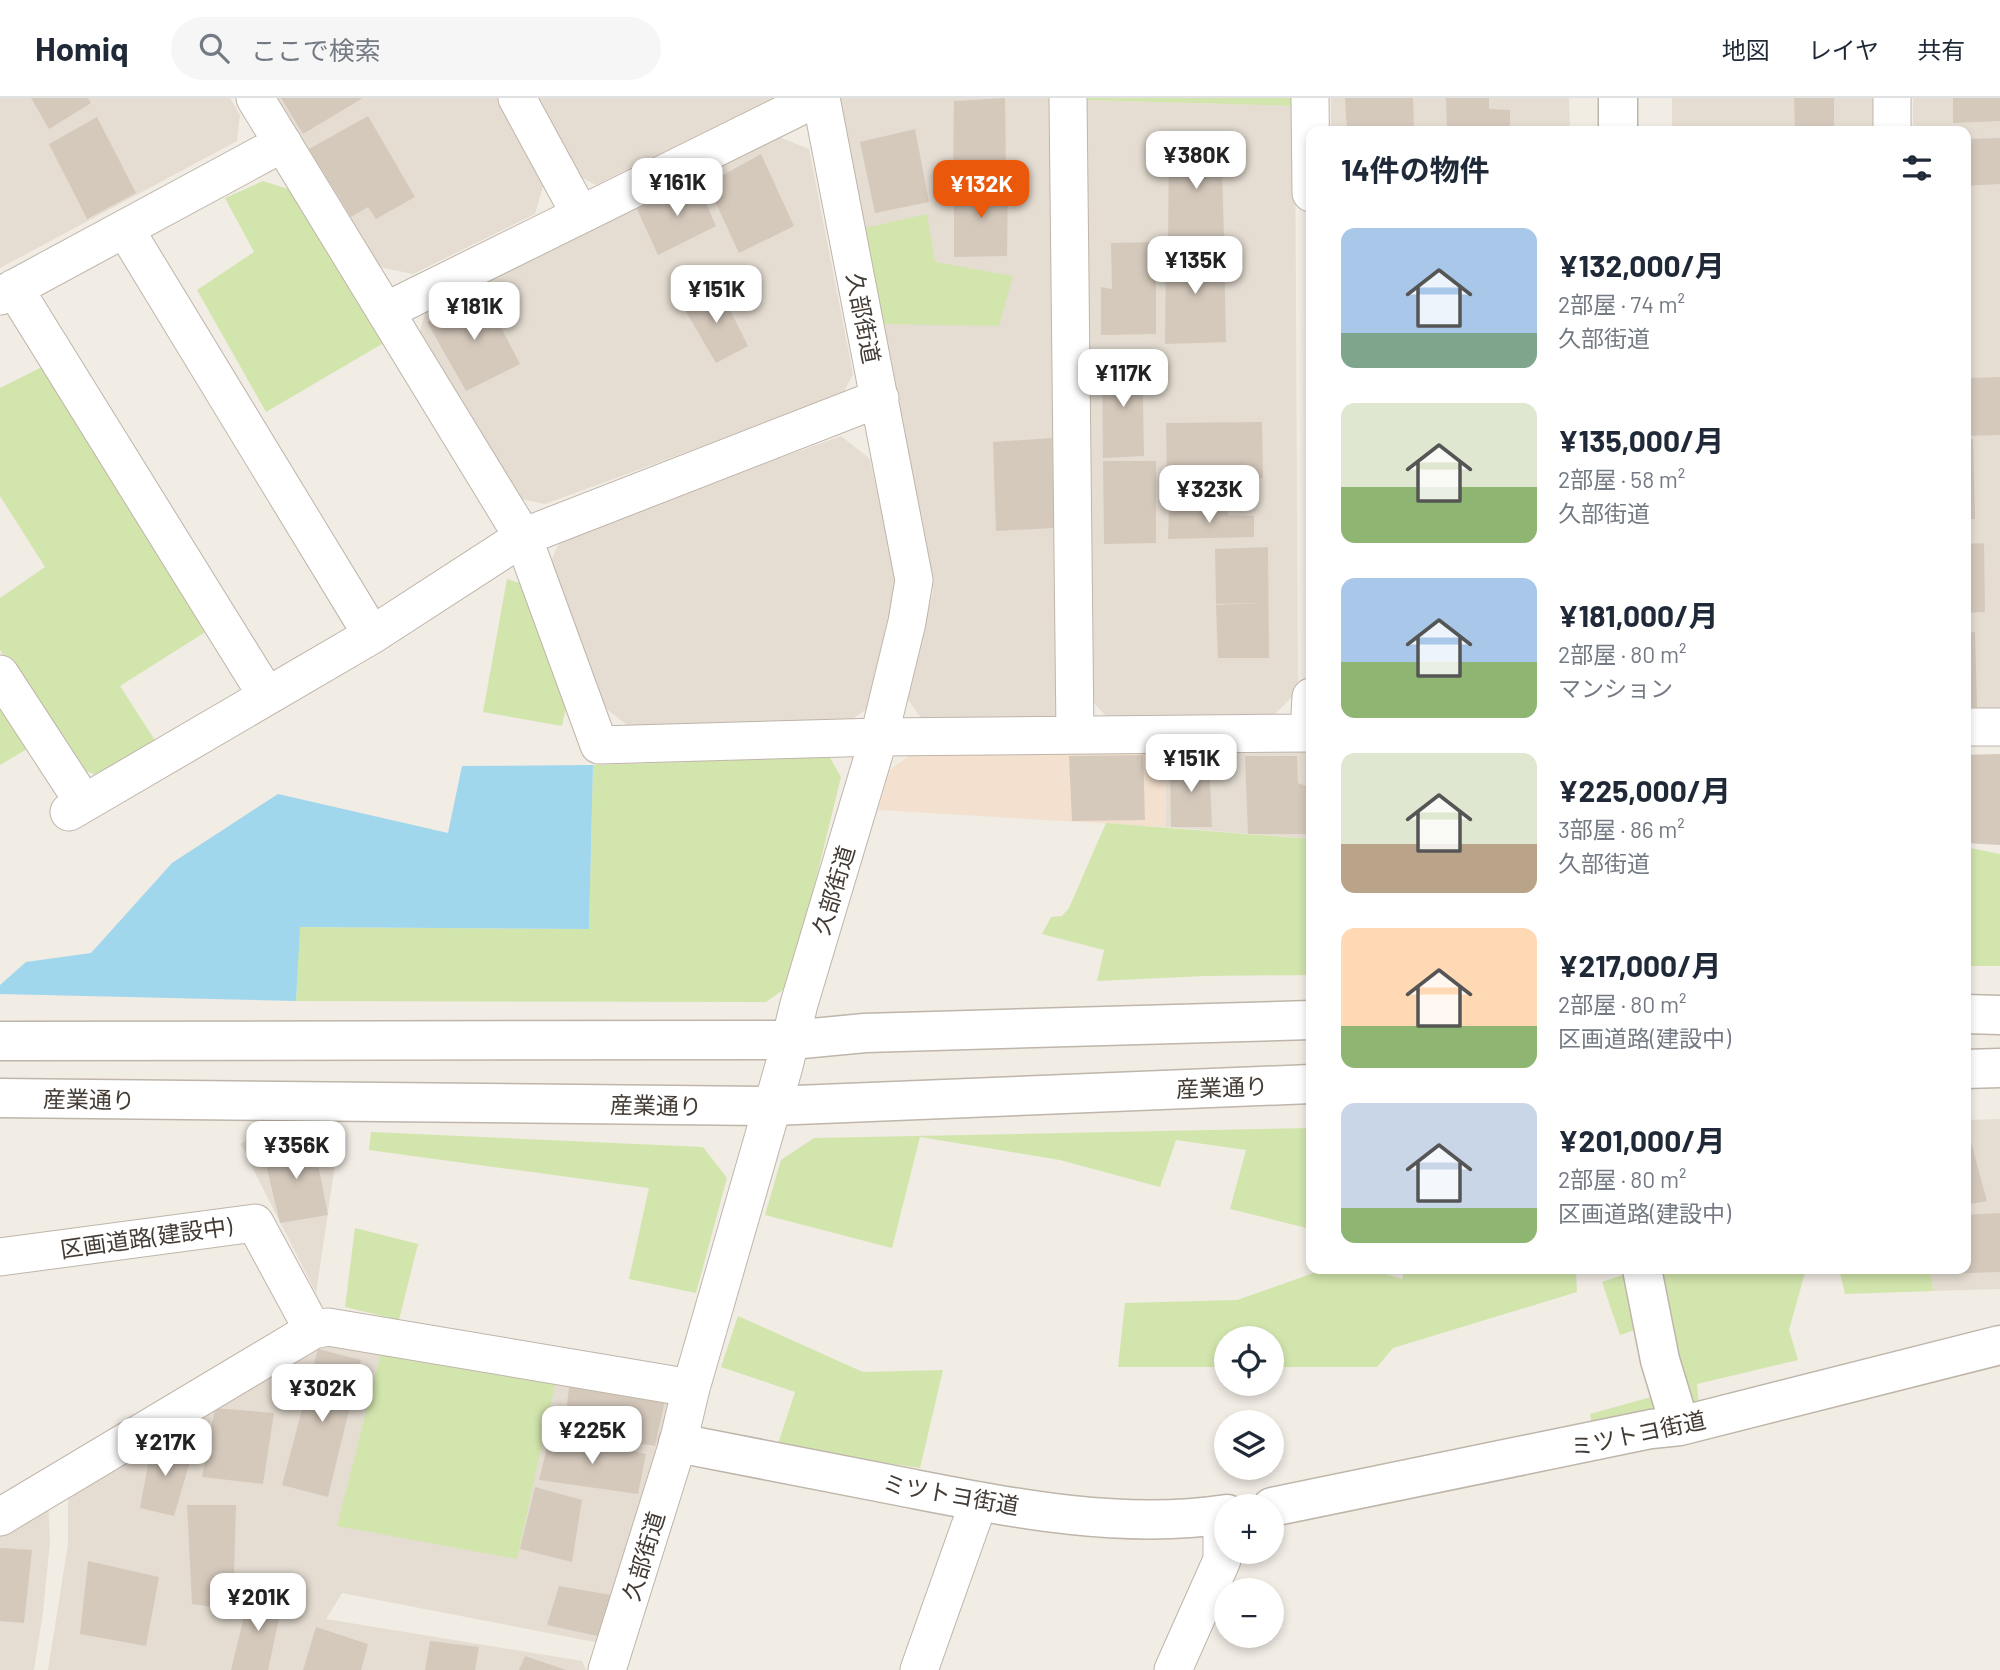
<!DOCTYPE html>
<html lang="ja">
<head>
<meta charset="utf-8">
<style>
	:root { --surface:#fff; --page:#f6f6f7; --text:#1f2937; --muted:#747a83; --line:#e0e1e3; --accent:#ea580c }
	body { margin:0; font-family:Barlow,"Noto Sans JP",sans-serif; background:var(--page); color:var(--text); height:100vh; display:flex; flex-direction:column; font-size:26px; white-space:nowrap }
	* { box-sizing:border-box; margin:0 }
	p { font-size:23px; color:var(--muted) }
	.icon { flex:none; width:38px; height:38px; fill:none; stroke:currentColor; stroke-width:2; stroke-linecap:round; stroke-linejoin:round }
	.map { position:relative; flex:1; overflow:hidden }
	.side { position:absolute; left:1306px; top:28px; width:665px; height:1148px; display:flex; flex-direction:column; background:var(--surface); border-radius:14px; box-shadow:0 4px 10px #0003 }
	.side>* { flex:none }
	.controls { position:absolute; left:1214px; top:1228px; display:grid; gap:14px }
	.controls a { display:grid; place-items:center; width:70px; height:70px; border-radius:50%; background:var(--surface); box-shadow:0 4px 10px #0003; font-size:35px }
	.price { position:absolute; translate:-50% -60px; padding:0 16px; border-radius:14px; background:#fff; color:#222; font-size:23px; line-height:46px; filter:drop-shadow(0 2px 4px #0008) }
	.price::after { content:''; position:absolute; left:50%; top:42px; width:21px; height:16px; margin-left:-10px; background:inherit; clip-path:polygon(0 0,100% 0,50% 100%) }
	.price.selected { background:var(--accent); color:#fff }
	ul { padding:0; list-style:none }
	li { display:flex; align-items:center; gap:21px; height:175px; padding:0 35px }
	li span { display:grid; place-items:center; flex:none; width:196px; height:140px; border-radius:14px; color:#555 }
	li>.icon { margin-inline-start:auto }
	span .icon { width:84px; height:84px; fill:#fffc; stroke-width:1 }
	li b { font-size:30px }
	h2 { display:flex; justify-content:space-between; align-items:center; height:84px; padding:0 35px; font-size:30px }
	header { display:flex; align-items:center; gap:42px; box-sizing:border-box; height:98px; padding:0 35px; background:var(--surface); border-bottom:2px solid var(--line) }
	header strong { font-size:33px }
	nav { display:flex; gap:38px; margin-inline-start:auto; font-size:24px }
	.search { width:490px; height:63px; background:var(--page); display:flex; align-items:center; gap:18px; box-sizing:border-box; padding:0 24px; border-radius:38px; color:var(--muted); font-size:26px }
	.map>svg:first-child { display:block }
</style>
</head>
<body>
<header>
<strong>Homiq</strong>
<div class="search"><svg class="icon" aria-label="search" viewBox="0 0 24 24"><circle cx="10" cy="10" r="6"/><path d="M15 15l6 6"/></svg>ここで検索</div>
<nav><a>地図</a><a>レイヤ</a><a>共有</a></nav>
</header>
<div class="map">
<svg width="2000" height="1572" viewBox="0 0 2000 1572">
	<rect width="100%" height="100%" fill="#f1ece4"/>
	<path fill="#e5ddd2" d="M0 0H230L240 17 237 43 0 170Z
		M273 0H498L544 85 535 116 413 176 379 169Z
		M533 0H774L596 87 573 75Z
		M838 0H1051L1063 608 1052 621 921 620 907 600 933 493 848 43Z
		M1331 0H1569L1570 33H1331Z
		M1672 0H1875L1876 33H1672Z
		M1913 0H2000V614H1965V33H1913Z
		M1084 2 1295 8 1298 593 1272 619H1107L1092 603Z
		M779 39 809 51 853 276 836 309 714 344 545 406 516 400 419 236 428 206Z
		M841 338 870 361 896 480 894 521 868 610 845 626 631 630 599 605 548 469 562 439Z
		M1311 652V741L1166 729 1165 654Z
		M2000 1021V1191L1933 1193 1931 1171H1965V1022Z
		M340 1033 316 1195 249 1063V1059L240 1046 254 1038Z
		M332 1238 666 1298 671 1307 600 1545 342 1495 326 1521 582 1563 586 1572H48L68 1446V1396Z
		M48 1403 50 1444 43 1514 34 1572H0V1430Z"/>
	<path fill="#f3e0ce" d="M917 652 1165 654 1166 729 878 712 890 672Z"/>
	<path fill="#d2e5ad" d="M1084 0H1295V8L1084 2Z
		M263 83 294 93 387 243 266 314 197 192 254 154 225 100Z
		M927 116 935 164 1013 178 999 228 883 226 865 130Z
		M44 268 210 531 120 588 156 644 104 675 94 676 78 670 0 552V500L45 469 0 398V290Z
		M507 481 528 488 570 591 562 628 483 614Z
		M0 610 27 651 0 667Z
		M678 660H830L841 679 790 887 766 904 296 903 299 829 589 831 593 667 690 664Z
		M1106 725 1311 741V877L1205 878 1097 883 1104 852 1042 836 1051 819 1062 818 1069 810Z
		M1965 749 2000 756V868H1965Z
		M1311 1030V1131L1230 1111 1246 1052 1176 1042 1160 1089 1060 1062 920 1039 892 1150 765 1117 781 1062 814 1040Z
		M371 1034 703 1049 727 1080 696 1195 629 1181 649 1090 369 1052Z
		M355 1130 418 1146 399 1222 345 1209Z
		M1325 1171H1370L1402 1181 1405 1171H1576L1577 1194 1393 1250 1377 1269H1272V1241H1227V1269H1118L1125 1205 1237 1202Z
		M1640 1171H1806L1789 1232 1798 1262 1697 1286 1701 1332 1597 1358 1590 1316 1669 1294 1665 1222 1620 1237 1602 1184Z
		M1839 1171H1931L1933 1193 1845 1196Z
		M738 1218 863 1274 943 1272 920 1370 777 1349 795 1294 721 1269Z
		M383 1247 557 1278 517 1461 337 1428Z"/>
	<path fill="#a0d7ed" d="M593 667 589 831 300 829 296 903 0 896V887L26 864 91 855 172 765 278 696 448 735 462 668Z"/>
	<path fill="#d5c9bc" d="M31 0H88L91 5 49 31Z
		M281 0H363L303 36Z
		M1005 0 1006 75 953 79 954 3Z
		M1345 0H1413L1414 33H1347Z
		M1446 0H1489V11L1510 12V33H1447Z
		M1794 0H1834V33H1795Z
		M1953 0H2000V23L1953 25Z
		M368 18 415 99 376 121 368 109 351 119 309 51Z
		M97 19 136 95 87 121 49 46Z
		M915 31 929 104 875 115 860 44Z
		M1221 40 1224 141 1168 144 1169 43Z
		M2000 40V86L1965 88V41Z
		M761 56 794 128 739 155 707 86Z
		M1008 84 1007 158 954 159V87Z
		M697 85 716 128 658 157 637 111Z
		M1156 144V236L1101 237V189L1112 191 1111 145Z
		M1224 149 1226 244 1165 246 1166 151Z
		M719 190 748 248 716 265 682 207Z
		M483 195 520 266 466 293 427 224Z
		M1142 261 1144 358 1103 360 1102 265Z
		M2000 279V337L1965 338V280Z
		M1262 324 1263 380 1167 382 1166 325Z
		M1052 340 1054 430 996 433 993 344Z
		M1965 341H1973L1975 421H1965Z
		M1103 363H1156V445L1104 446Z
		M1169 412 1229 413 1228 417 1254 418V439L1168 441Z
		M1984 445 1985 514 1965 515V446Z
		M1268 449 1269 560H1218L1216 507 1262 505 1216 506 1215 451Z
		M1975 534 1977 609H1965V535Z
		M2000 656V747L1965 745V657Z
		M1143 657 1145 722 1072 723 1069 658Z
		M1245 658H1297L1298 685 1306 688V736H1248Z
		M1209 662 1212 729H1171L1170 663Z
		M1968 1033 1987 1103 1965 1107V1034Z
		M313 1041 328 1117 280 1125 262 1050Z
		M2000 1115V1174L1942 1176V1171H1965V1117Z
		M318 1251 361 1262 328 1399 282 1387Z
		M570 1280 666 1298 655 1348 564 1333Z
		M215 1310 274 1315 263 1386 202 1379Z
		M550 1337 646 1356 638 1396 539 1382Z
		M152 1344 193 1353 174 1418 140 1410Z
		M535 1389 582 1402 572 1464 520 1451Z
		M187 1407H236L233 1512 192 1506Z
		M0 1450 32 1452 24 1525 0 1523Z
		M88 1463 159 1479 146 1548 80 1536Z
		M559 1488 611 1497 602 1539 547 1527Z
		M250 1494 283 1502 268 1572H231Z
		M316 1529 368 1546 361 1572H303Z
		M430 1543 479 1549 475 1572H425Z
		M525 1558 566 1572H519Z"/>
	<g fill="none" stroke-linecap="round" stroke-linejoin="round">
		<defs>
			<path id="minor" d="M255 0 523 439 599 647 879 639 1309 635 1311 599
				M517 0 580 116
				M1068 0 1075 637
				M1310 0 1311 95
				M1892 33V0
				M125 131 372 537
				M14 190 267 598
				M0 198 283 45
				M386 213 817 0
				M0 576 84 705
				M1965 629H2000
				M69 714 372 537 523 439 880 300
				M0 1159 255 1125 313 1232
				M0 1419 313 1232 328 1229 691 1290
				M607 1572 678 1345 691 1290 784 968 799 906 879 639 907 524 914 482 821 0
				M919 1572 979 1403
				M1173 1572 1222 1462V1417"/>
			<path id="tertiary" d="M1618 33V0
				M1965 916 2000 917
				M0 943 791 942 865 935 1311 922
				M1965 971 2000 970
				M0 1000 772 1008 1311 986
				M1642 1171 1660 1262 1680 1328
				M678 1345C755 1360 832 1375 909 1390 1012 1410 1121 1432 1227 1416
				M1272 1409 1651 1331 1680 1328 2000 1247"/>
		</defs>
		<use href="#minor" stroke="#bfb5aa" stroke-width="39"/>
		<use href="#tertiary" stroke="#bfb5aa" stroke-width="41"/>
		<use href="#minor" stroke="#fff" stroke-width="37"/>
		<use href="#tertiary" stroke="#fff" stroke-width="38"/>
	</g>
	<g text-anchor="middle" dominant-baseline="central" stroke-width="7" stroke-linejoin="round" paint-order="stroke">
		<g font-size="23" fill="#433b34" stroke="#fff">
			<text transform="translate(864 220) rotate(79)">久部街道</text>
			<text transform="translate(833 792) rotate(-73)">久部街道</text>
			<text transform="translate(1222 989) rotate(-2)">産業通り</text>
			<text transform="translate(89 1001) rotate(1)">産業通り</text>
			<text transform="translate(656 1007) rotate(1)">産業通り</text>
			<text transform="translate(146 1139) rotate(-8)">区画道路(建設中)</text>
			<text transform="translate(1638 1335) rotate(-12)">ミツトヨ街道</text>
			<text transform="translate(951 1396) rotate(10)">ミツトヨ街道</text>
			<text transform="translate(643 1458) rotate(-73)">久部街道</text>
		</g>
	</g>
</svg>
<div class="controls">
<a><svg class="icon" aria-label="locate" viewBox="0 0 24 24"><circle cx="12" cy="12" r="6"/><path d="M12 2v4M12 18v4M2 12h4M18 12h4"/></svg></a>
<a><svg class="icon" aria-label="layers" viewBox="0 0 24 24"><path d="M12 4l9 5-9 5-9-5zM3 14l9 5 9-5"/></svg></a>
<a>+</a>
<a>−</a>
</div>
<b class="price" style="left:1196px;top:93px">¥380K</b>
<b class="price" style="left:677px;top:120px">¥161K</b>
<b class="price selected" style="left:981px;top:122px">¥132K</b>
<b class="price" style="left:1195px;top:198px">¥135K</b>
<b class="price" style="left:716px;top:227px">¥151K</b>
<b class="price" style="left:474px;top:244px">¥181K</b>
<b class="price" style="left:1123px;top:311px">¥117K</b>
<b class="price" style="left:1209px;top:427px">¥323K</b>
<b class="price" style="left:1191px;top:696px">¥151K</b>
<b class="price" style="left:296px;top:1083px">¥356K</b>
<b class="price" style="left:322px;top:1326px">¥302K</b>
<b class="price" style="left:592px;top:1368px">¥225K</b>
<b class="price" style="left:165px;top:1380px">¥217K</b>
<b class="price" style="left:258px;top:1535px">¥201K</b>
<section class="side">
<h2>14件の物件<svg class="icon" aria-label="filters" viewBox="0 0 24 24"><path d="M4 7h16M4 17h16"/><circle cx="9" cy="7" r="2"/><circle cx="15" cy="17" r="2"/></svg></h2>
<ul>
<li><span style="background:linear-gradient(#a9c7e8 75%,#7fa58c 0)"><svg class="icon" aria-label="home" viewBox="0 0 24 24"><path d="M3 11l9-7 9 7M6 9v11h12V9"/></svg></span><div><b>¥132,000/月</b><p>2部屋 · 74 m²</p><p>久部街道</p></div></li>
<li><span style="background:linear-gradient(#dfe7d0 60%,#8fb573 0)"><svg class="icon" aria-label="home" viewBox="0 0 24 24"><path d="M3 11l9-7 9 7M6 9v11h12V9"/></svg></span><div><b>¥135,000/月</b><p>2部屋 · 58 m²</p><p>久部街道</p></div></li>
<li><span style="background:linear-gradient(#a9c7e8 60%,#8fb573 0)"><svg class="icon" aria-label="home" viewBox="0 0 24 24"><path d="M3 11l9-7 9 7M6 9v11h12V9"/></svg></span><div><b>¥181,000/月</b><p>2部屋 · 80 m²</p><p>マンション</p></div></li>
<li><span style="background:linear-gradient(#dfe7d0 65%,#b9a48a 0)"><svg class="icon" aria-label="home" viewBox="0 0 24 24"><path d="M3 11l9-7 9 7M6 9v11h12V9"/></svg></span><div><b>¥225,000/月</b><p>3部屋 · 86 m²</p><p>久部街道</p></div></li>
<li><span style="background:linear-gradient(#ffd9b3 70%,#8fb573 0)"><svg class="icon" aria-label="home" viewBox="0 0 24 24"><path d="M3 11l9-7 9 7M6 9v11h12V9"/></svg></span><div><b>¥217,000/月</b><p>2部屋 · 80 m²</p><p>区画道路(建設中)</p></div></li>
<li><span style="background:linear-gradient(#c9d6e8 75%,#8fb573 0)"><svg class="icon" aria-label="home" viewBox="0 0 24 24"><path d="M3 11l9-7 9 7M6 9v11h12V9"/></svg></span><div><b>¥201,000/月</b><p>2部屋 · 80 m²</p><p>区画道路(建設中)</p></div></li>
</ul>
</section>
</div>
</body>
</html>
